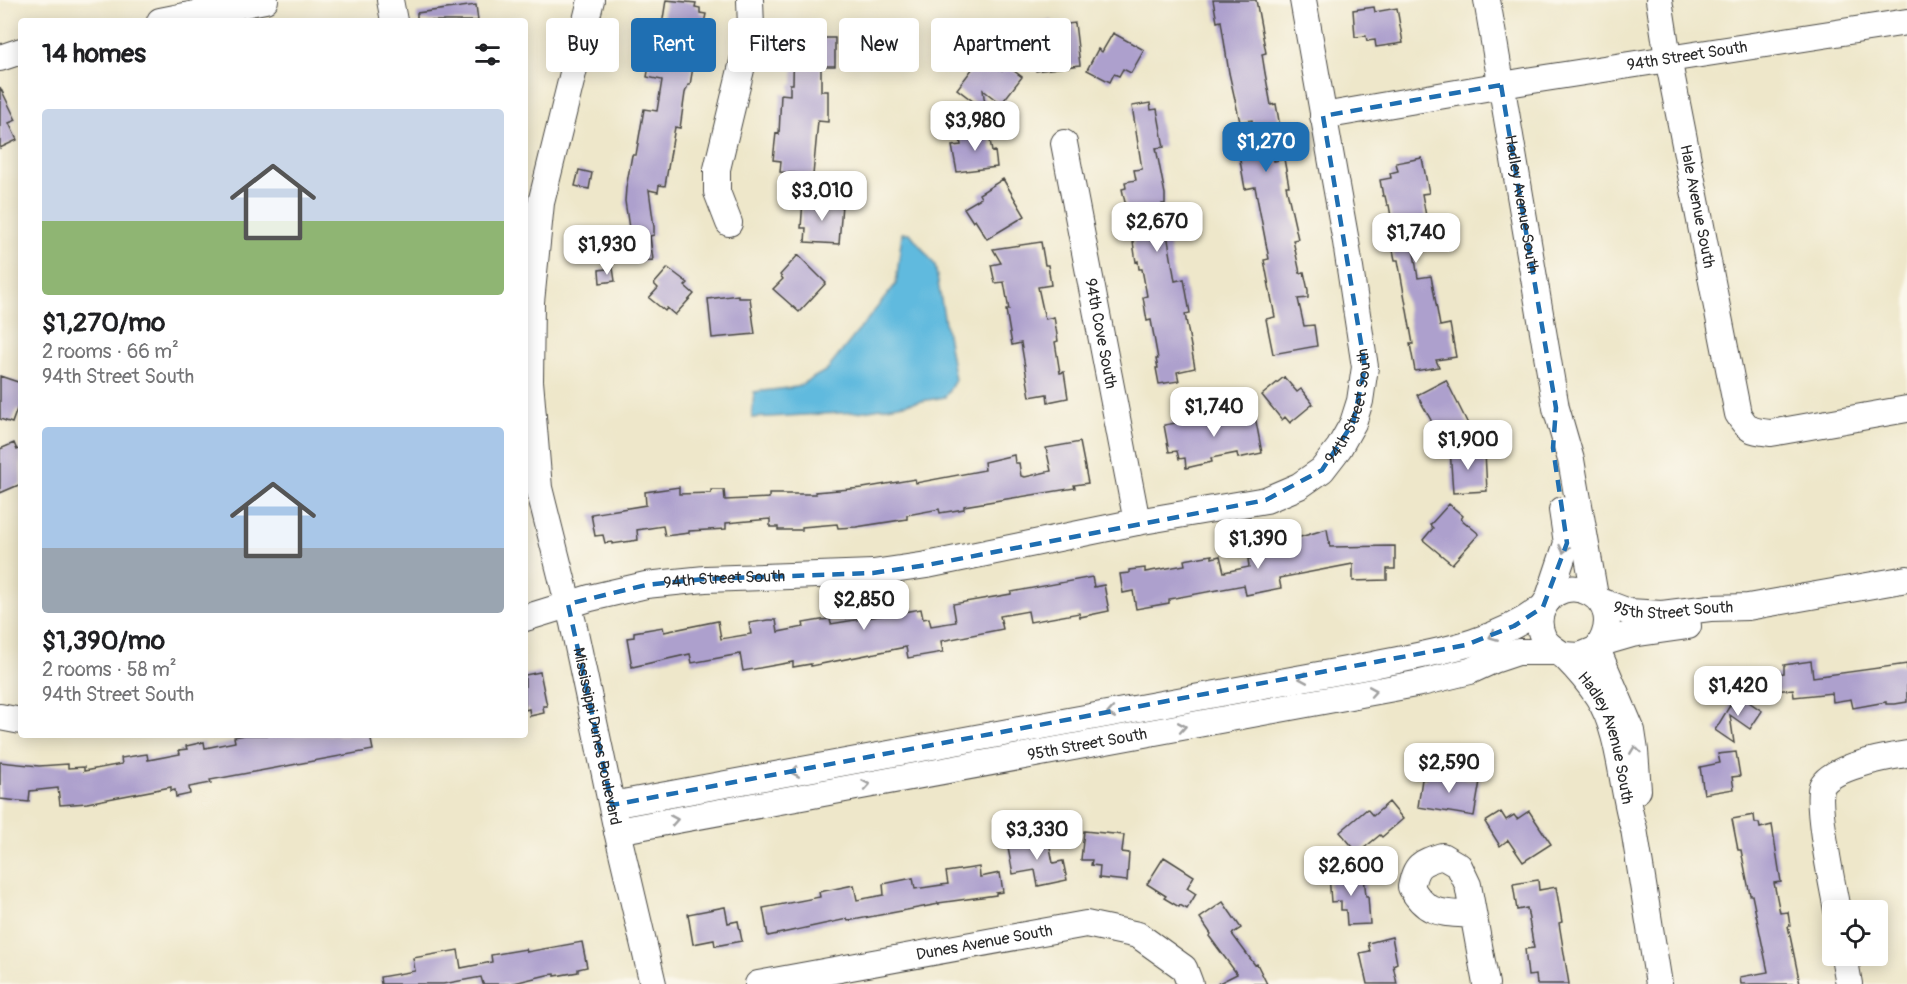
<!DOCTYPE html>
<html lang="en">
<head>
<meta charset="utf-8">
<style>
	:root { --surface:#fff; --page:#f2f2f2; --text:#202124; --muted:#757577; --accent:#1f6fb2 }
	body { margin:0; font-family:Pangolin,sans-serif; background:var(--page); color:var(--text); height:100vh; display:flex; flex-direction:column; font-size:22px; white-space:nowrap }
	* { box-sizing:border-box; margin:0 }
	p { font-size:20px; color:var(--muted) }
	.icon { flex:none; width:33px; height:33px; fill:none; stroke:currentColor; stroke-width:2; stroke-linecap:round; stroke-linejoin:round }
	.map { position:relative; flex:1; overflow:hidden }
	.sheet { position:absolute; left:18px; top:18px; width:510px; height:720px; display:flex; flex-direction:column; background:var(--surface); border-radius:6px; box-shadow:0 3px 15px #0003 }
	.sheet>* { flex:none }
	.hud { position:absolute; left:546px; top:18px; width:570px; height:54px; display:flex; gap:12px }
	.controls { position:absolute; left:1822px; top:900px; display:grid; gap:12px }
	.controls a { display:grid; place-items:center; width:66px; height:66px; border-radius:6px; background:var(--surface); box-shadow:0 3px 15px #0003; font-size:30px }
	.price { position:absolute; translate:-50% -51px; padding:0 14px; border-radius:12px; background:#fff; color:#222; font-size:20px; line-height:39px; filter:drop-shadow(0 2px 3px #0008) }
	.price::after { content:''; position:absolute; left:50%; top:36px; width:18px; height:14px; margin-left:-9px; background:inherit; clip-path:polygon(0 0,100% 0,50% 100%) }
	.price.selected { background:var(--accent); color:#fff }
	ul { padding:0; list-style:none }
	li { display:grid; align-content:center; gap:12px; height:318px; padding:0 24px }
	li span { display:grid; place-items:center; height:186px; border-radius:6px; color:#555 }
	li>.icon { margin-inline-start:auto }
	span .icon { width:108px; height:108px; fill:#fffc; stroke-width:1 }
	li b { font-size:26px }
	h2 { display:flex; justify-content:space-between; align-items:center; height:72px; padding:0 24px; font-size:26px }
	.pill { padding:0 21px; border-radius:6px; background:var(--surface); box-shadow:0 3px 15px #0003; font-size:21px; line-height:54px }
	.pill.selected { background:var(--accent); color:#fff }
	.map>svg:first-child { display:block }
</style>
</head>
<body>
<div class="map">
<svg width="1907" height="984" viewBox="0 0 1907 984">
	<rect width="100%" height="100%" fill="#fbf7ec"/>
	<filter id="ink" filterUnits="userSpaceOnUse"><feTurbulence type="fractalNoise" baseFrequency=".0167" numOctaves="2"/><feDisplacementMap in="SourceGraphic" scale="12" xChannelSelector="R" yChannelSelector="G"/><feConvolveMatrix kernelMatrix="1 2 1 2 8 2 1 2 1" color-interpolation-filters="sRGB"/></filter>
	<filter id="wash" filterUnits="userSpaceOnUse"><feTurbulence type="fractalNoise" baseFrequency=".008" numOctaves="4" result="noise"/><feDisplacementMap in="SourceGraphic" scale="24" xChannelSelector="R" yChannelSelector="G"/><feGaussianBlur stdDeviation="1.35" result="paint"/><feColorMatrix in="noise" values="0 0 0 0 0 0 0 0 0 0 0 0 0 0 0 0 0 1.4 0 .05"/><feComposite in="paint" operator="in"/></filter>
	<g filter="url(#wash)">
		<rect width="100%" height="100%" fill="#eee7ca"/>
		<path fill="#61bade" stroke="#467284" stroke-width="1.5" d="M902 233H910L935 265 955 380 945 397 858 412 752 418 754 392 797 387 827 370 896 284Z"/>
		<g id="blocks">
			<path fill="#ada0cd" d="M666 0 696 3 695 7 700 8V13L706 14 701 37 695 36 689 66 693 67 690 85H688L685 93 680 128 675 127 665 186 659 185 658 192 649 190 654 227V235L650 236 653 260 629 263 625 236 630 235 625 201 626 188 632 155H636L644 109 657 111 662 80 647 77 653 43 659 44Z
				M1213 0H1256L1266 53 1262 54 1265 73 1271 105 1276 104 1279 121 1278 128 1268 130 1274 161 1284 159 1289 186H1286L1298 239 1293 240 1300 273 1304 272 1308 290V298L1298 299 1304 326 1314 325 1317 346 1273 354 1266 319 1275 317 1264 260 1269 259 1255 187 1245 189 1238 149 1257 145 1252 120 1240 122 1229 73 1221 21 1217 22Z
				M476 5 478 21H417V13Z
				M1374 7 1375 12 1397 8 1403 43 1376 47 1375 40 1367 41 1366 36 1355 37 1353 10Z
				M1052 20V26L1075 23 1080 65 1036 71 1029 23Z
				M794 32H816V38H835V66H821V91H828V122L818 121 813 175 780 172 781 161 773 160 776 133 779 134 781 94 790 95V84H793Z
				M1113 33 1144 50 1131 73 1123 69 1119 76 1114 74 1110 82 1087 70 1098 49 1102 52Z
				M982 56 1002 71 1006 65 1022 77 1001 104 983 90 986 111 957 89Z
				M0 87 16 120 9 123 17 140 0 148Z
				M1150 103 1151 110 1157 109 1164 147 1156 148 1165 194V204H1162L1175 281 1184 279 1190 313 1185 314 1195 368 1177 372 1179 381 1159 384 1156 368H1158L1156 359H1158L1151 320 1147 321 1143 297 1147 296 1142 269H1139L1138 261 1136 262 1133 242H1134L1122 189 1126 188 1125 182 1136 180 1134 170 1142 169 1132 106Z
				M988 128 992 152 995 151 997 167 957 172 952 146 961 145 960 138 969 137 968 130Z
				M1422 158 1429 193 1422 194 1431 244 1413 247 1418 278 1431 276 1440 326 1450 324 1456 357 1436 360 1439 367 1415 371 1410 344H1413L1398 260H1395L1390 235 1394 234 1389 205H1387L1385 196H1383L1380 180 1391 178 1390 173 1398 171 1396 163Z
				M579 170 592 173 589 189 575 186Z
				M1003 179 1025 216 987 239 975 220 973 222 964 208 981 198 979 194Z
				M803 200 842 204 839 244 805 242 806 228H801Z
				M1041 242 1045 265H1048L1051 285 1038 287 1045 319 1054 317 1058 341 1055 342 1060 373 1064 372 1068 398 1048 402 1047 394 1030 397 1021 343 1012 345 1006 310H1009L1004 282 995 283 991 265 1001 263 993 249Z
				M798 255 826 283 799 312 773 289 783 279 780 275Z
				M613 268 615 281 600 283 599 270Z
				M668 268 688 283 685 286 694 294 675 315 667 308 665 311 649 298 658 288 654 284Z
				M738 295V298H750L755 334 712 338 708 299Z
				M0 376 21 383V411L17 409 12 423 0 419Z
				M1284 377 1297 392 1301 389 1313 404 1290 423 1285 417 1282 420 1262 395Z
				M1446 380 1468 424 1441 438 1417 395Z
				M1254 411 1262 453 1238 458 1237 453 1211 458 1212 462 1186 468 1185 458 1179 459 1177 451 1169 452 1164 425 1199 419 1200 422Z
				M1080 442 1088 483 1074 485 1075 488 964 506V509L940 513 939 509 907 515V519L856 527 838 528 837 524 802 527V530H778V527H770V519L726 523V529L689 531V533L665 536 663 526 637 530 638 540 612 544V542L605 543 603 535 595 536 591 514 646 505 645 492 679 487V494L711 493V490H724L725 500 769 498V494H816L815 492 863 488 915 479 916 483 985 470 984 462 1014 455 1015 463H1019L1021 476 1025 477 1051 471 1046 448Z
				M14 443 17 450 21 448V484L0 493V449Z
				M1472 448 1473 452H1485L1487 491 1453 493 1450 449Z
				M1449 504 1463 516 1461 519 1479 534 1452 564 1423 540 1433 528 1430 525Z
				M1327 529 1330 547 1395 546V569H1387V580L1353 581V564L1279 578 1281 588 1246 595 1244 585 1169 599V603L1136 609 1133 591 1123 593 1120 574 1129 573V570L1145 568V572L1185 565 1184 560 1212 555V558L1220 556 1224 572 1249 567 1248 559 1254 558 1252 548 1287 541Z
				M1092 577 1094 587 1104 585 1109 611 1080 617 1079 613 1030 622 1028 611 1000 616 1003 629 941 641 943 652 908 658 906 647 811 666V664L793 667V662L743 671 740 654 692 663 690 654 632 667 627 638 634 637V632L663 627 664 632 718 621 721 639 751 634 749 623 768 620H776L778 632 804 627 803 623 821 620 830 619 831 624 921 609 923 619 929 618 931 626 956 622 953 604 1011 594V592Z
				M1811 661 1813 677 1907 664V702L1895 704H1886V702L1853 708 1851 699 1833 702 1832 693 1794 697 1793 689 1775 691 1773 674 1784 673V665Z
				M540 672 547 706H543L544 713 530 716 529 709 525 710V675Z
				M1737 694 1762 711 1750 729 1730 715 1734 743 1715 730Z
				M245 735H370L373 750 210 780 211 783 189 787 190 794 176 797 175 790 171 791V787L87 803 60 805 58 788 30 791 29 802 0 799V762L39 766 68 764V768L84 767V771L122 764 121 758 140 755 147 754 148 760 180 754 179 750 187 749 186 746 204 742 205 748 235 742 234 737Z
				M1736 752 1740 776 1732 777 1734 789 1704 794 1700 767 1720 763 1718 754Z
				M1428 772 1480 781 1474 816 1418 807 1422 779H1427Z
				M1389 802 1403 819 1382 837 1380 835 1358 853 1340 832 1367 809 1373 816Z
				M1529 811 1551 844 1523 862 1508 840 1500 846 1485 822 1501 812 1506 820 1514 815 1517 819Z
				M1754 815 1755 823H1759L1760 828 1772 825 1781 882 1774 883 1780 913 1788 912 1790 926H1788L1800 984H1741L1740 977 1768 972 1752 895H1750L1741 850H1738L1732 819Z
				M1084 831 1124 835 1122 852 1129 853 1127 881 1099 878 1100 866 1091 865 1092 860H1081Z
				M1048 837 1053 863 1063 861 1067 880 1038 886 1035 870 1013 874 1008 848 1025 844 1024 841Z
				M1164 857 1194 876 1187 888 1196 894 1187 909 1180 905 1179 907 1164 898 1166 896 1147 884Z
				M979 867 980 877 1000 873 1003 892 996 893V895L938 903 939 904 848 921 847 919 768 936 763 908 820 897 819 892 854 885 857 900 884 895 883 884 913 878 915 889 948 884 946 872Z
				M1357 873V876H1364L1366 896H1368L1370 924 1347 925 1346 910H1341V901L1331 902 1329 875Z
				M1538 880 1539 890 1556 887 1562 922 1559 923 1569 984H1537L1536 975 1528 976 1525 949 1534 948 1527 908 1517 910 1513 884Z
				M1223 902 1241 928 1232 934 1255 965 1257 964 1267 984H1217L1237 974 1209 936 1211 934 1200 918Z
				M725 907 728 923 738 921 742 941 715 946 714 940 693 944 688 914Z
				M1392 937 1397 963 1393 965 1397 984H1367L1360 953 1370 951 1368 943Z
				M582 942 587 967 578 969V972L555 976V974L547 975 510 984H483L481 977 443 984H381L380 977 415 971 413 958 458 950 461 968 492 962 491 955 526 949 527 952Z"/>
		</g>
	</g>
	<g filter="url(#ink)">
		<use href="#blocks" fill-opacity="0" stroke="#484743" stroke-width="1.5"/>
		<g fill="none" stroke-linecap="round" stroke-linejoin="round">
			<defs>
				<g id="minor">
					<path d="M390 0 394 21"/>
					<path id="s1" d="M591 0 541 203 531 302 530 381 539 488 573 623 617 831 653 984"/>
					<path id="s2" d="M1487 0 1556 408 1571 460 1595 596"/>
					<path id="s3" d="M1659 0 1668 58 1738 414C1748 431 1752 431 1771 433L1907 409"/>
					<path d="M160 21 265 0"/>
					<path d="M0 58 21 51"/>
					<path id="s4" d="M1323 116 1526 81 1907 22"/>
					<path id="s5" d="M1064 143 1137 522"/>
					<path d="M729 223 717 192V169L751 28 750 0"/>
					<path d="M1548 600 1567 543 1562 510"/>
					<path id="s6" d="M1600 601 1629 612 1662 614 1710 608 1748 607 1907 579"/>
					<path id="s7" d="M525 618 590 598 646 585 705 579 873 573 927 565 1137 522 1266 500 1299 486 1322 470 1339 448 1353 423 1360 401 1365 367 1346 242 1303 0"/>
					<path d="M1601 643 1632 634 1688 626"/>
					<path d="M1597 649 1632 731 1635 751 1638 790"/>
					<path id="s8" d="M1564 655 1580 656 1597 649C1633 597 1561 565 1542 610 1538 619 1539 628 1543 637 1548 648 1558 650 1566 658 1577 669 1589 683 1598 697 1621 732 1621 788 1634 829L1659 984"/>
					<path d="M0 717 21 721"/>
					<path d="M612 805 1368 666C1429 653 1492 646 1543 607"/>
					<path id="s9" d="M617 831 1421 683 1470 671 1494 660 1518 652H1556"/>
					<path d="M1837 910C1833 888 1815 803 1822 786 1831 767 1887 757 1907 754"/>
					<path d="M1472 915C1442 912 1427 916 1411 887 1416 864 1420 863 1442 856L1459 866 1468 885 1486 984"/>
					<path d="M1844 956 1849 984"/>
					<path id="s10" d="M758 984 1086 924 1138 935 1184 968 1190 984"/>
				</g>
			</defs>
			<use href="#minor" stroke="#484743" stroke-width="28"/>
			<use href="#minor" stroke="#fff" stroke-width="26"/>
		</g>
		<defs><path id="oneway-chevron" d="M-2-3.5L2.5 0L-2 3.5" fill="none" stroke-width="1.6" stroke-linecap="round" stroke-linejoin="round" transform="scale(1.5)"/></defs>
		<g stroke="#a0a0a0">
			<use href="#oneway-chevron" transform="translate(1564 549) rotate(102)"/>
			<use href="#oneway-chevron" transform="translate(1493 636) rotate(158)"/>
			<use href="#oneway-chevron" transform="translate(1303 678) rotate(170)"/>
			<use href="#oneway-chevron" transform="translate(1373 691) rotate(-10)"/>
			<use href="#oneway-chevron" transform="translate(1111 713) rotate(170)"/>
			<use href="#oneway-chevron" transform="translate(1182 727) rotate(-10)"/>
			<use href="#oneway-chevron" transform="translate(1635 750) rotate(-98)"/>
			<use href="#oneway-chevron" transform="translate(795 772) rotate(170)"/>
			<use href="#oneway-chevron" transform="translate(866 785) rotate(-10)"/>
			<use href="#oneway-chevron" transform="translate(674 820) rotate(-10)"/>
		</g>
	</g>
	<path fill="none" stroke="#1f6fb2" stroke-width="4.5" stroke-dasharray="12 8" stroke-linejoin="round" d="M1501 85 1556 408 1553 448 1567 543 1543 607 1514 626 1466 645 612 805 568 604 646 585 705 579 873 573 927 565 1266 500 1322 470 1353 423 1365 367 1323 116Z"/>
	<g text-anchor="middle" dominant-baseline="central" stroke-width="6" stroke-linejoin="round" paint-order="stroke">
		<g font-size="16" fill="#2b2b2b" stroke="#fbf7ec">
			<text stroke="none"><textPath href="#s4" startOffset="369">94th Street South</textPath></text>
			<text stroke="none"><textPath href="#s2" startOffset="207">Hadley Avenue South</textPath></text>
			<text stroke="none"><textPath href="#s3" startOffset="210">Hale Avenue South</textPath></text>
			<text stroke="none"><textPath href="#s5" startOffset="194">94th Cove South</textPath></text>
			<text stroke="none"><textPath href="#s7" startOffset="888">94th Street South</textPath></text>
			<text stroke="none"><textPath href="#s7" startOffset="204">94th Street South</textPath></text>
			<text stroke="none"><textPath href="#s6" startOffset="75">95th Street South</textPath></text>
			<text stroke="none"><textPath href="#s1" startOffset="750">Mississippi Dunes Boulevard</textPath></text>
			<text stroke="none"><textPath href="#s8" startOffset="308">Hadley Avenue South</textPath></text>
			<text stroke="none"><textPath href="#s9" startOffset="478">95th Street South</textPath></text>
			<text stroke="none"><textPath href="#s10" startOffset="230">Dunes Avenue South</textPath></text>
		</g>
	</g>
</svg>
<div class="controls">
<a><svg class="icon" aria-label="locate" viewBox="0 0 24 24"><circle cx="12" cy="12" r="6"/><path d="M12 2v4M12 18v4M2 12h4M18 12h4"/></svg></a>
</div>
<b class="price" style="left:975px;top:152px">$3,980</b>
<b class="price selected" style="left:1266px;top:173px">$1,270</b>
<b class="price" style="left:822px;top:222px">$3,010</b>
<b class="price" style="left:1157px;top:253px">$2,670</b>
<b class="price" style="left:1416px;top:264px">$1,740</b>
<b class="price" style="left:607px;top:276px">$1,930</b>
<b class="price" style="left:1214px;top:438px">$1,740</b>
<b class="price" style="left:1468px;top:471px">$1,900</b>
<b class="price" style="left:1258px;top:570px">$1,390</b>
<b class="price" style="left:864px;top:631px">$2,850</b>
<b class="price" style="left:1738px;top:717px">$1,420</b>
<b class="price" style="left:1449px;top:794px">$2,590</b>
<b class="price" style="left:1037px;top:861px">$3,330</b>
<b class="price" style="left:1351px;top:897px">$2,600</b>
<div class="hud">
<a class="pill">Buy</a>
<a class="pill selected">Rent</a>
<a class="pill">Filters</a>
<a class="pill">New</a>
<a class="pill">Apartment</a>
</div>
<section class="sheet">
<h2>14 homes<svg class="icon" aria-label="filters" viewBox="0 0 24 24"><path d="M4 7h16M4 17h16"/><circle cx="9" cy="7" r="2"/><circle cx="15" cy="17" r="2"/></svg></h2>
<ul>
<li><span style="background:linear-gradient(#c9d6e8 60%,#8fb573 0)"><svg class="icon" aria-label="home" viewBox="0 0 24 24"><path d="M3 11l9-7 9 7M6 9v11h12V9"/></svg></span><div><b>$1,270/mo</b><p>2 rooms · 66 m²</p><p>94th Street South</p></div></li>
<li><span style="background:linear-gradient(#a9c7e8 65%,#9aa5b1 0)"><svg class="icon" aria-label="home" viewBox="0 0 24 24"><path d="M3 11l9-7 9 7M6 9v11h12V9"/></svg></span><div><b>$1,390/mo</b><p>2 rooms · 58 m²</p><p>94th Street South</p></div></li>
</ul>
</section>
</div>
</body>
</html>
